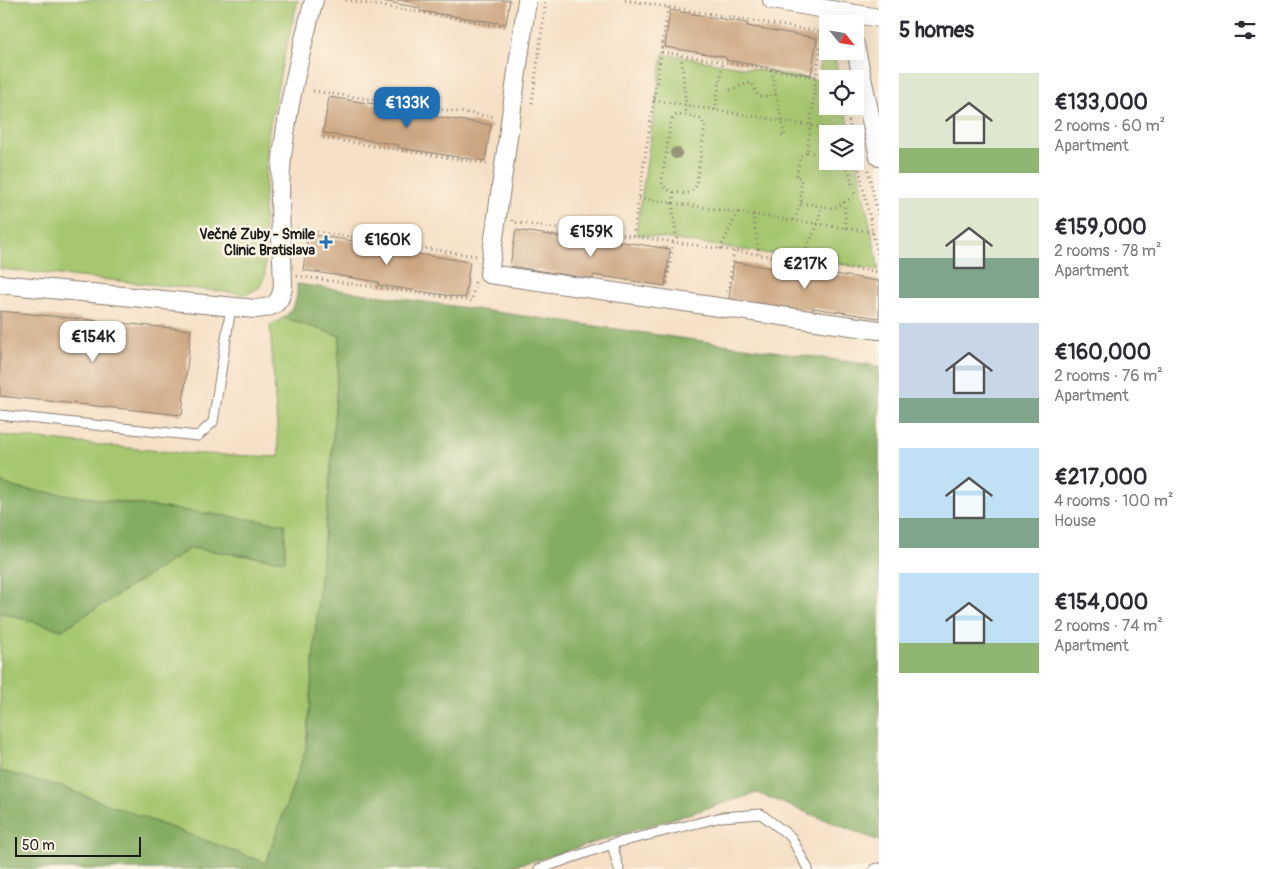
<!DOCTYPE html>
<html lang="en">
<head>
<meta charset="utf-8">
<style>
	:root { --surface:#fff; --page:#f7f7f7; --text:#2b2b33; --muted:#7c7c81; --accent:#1f6fb2 }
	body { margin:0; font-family:Pangolin,sans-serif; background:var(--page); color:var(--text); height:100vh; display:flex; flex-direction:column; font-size:19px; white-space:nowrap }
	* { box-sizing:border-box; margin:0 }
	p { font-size:16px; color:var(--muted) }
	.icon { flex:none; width:28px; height:28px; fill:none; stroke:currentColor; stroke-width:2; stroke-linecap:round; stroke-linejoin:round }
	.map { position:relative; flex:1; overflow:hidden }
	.drawer { display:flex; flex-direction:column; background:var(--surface); width:400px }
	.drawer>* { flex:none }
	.needle { width:32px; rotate:120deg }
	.controls { position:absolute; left:819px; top:15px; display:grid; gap:10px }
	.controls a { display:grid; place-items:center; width:45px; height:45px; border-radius:0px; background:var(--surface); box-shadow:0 5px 20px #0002; font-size:25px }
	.scale { position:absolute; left:15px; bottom:12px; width:126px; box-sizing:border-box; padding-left:5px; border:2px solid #1c1c1c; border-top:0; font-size:14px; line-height:18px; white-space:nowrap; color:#1c1c1c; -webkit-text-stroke:4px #fcf5e5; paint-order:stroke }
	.price { position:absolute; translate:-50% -42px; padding:0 11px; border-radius:10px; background:#fff; color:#222; font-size:16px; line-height:32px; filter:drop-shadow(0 1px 2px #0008) }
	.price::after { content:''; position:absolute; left:50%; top:30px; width:15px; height:11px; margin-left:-8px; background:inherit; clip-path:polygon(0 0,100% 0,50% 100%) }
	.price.on { background:var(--accent); color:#fff }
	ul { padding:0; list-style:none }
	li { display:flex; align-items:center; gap:15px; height:125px; padding:0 20px }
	li span { display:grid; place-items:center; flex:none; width:140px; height:100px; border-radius:0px; color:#555 }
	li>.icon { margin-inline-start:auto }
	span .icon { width:60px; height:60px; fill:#fffc; stroke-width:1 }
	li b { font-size:21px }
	h2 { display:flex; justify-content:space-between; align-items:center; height:60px; padding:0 20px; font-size:21px }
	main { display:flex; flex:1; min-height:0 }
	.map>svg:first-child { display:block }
</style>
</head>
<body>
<main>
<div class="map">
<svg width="879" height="869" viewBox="0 0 879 869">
	<rect width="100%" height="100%" fill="#fcf5e5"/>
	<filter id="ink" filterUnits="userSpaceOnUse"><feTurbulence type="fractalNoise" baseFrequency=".02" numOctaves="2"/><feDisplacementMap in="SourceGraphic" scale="10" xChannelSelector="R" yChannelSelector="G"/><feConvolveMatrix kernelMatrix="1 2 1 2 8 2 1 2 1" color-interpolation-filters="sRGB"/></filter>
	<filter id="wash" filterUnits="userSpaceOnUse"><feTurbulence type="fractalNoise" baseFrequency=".0096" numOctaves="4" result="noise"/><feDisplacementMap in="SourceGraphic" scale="20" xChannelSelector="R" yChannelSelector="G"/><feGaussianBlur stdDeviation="1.12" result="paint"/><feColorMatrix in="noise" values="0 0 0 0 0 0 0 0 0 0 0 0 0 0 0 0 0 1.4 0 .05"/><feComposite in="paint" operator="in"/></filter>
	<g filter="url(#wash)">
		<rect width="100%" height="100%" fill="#f5e0c6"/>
		<path fill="#a6c770" stroke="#617246" d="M0 0H298L283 60 268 135 264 209 265 275 260 287 247 294 0 269Z
			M825 36 827 37 828 51H834L839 79H828V106H845L851 134H828V161H855V152L879 270 636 234 663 54 818 80Z
			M284 318 340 336 330 481 320 579 306 749 266 863 59 786 0 771V612L62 630 191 548 285 561V524L16 488 0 482V435L180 453 279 457 270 325Z"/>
		<path fill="#84ac62" stroke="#50643f" d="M297 284 879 366V841L757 793 544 858 501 869H0V771L59 786 266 863 306 749 320 579 330 481 340 336 284 318C295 307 298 299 297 284Z
			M0 482 16 488 285 524V561L191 548 62 630 0 612Z"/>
		<g id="blocks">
			<path fill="#cca581" d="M377 0H510L506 24 420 11V8Z
				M670 10 747 23V26L817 38 811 75 726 60V57L665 47Z
				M329 97 420 111V114L491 125 485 161 399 148V145L323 133Z
				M516 230 583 240 584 236 670 249 665 286 594 275 593 279 510 266Z
				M308 234 400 248 399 251 470 262 465 298 378 285 379 282 303 270Z
				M734 262 802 273 803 269 879 281V318L813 308 812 311 729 299Z
				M0 311 191 330 182 415 0 396Z"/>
		</g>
	</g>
	<g filter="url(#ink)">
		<use href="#blocks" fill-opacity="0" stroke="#887e71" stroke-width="1"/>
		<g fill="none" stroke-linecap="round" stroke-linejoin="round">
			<defs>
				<path id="lane" d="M0 415 198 436 213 422 231 307
					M539 869 612 844
					M619 869 612 844 722 817 761 814 791 837 808 869
					M874 869 879 868"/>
				<path id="street" d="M527 0 489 274 879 330
					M772 0 879 18
					M855 45 879 157
					M0 284 255 309C272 308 280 305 283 287 282 241 277 195 283 149 289 99 301 49 314 0"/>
			</defs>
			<use href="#lane" stroke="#887e71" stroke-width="11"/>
			<use href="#street" stroke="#887e71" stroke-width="20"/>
			<path stroke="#887e71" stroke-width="3" stroke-dasharray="1 4" stroke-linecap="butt" d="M346 0 507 27
				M625 0 828 33
				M662 52 816 77 823 32
				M771 70 785 136 780 135
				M730 90C739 87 742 84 752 83L758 96 764 97 776 94
				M313 91 495 117
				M654 100 851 132V134
				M532 103 546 0
				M846 106 851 132
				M715 110 723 62
				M323 138 489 164
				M855 150 879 261
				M807 152 828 156
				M826 155 828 145
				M868 170 879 219
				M674 192C667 190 662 188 662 179L671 121 676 115H685
				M639 198 873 232
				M844 202 846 228
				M672 203 677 242
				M673 203 674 192C683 193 691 196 696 186L705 126 701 119 685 115 686 105 681 55
				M801 203 834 208 855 196 849 171 835 161
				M753 214 759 254
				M513 220V222L597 234 598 231 879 272
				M794 220 801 203V178L796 177 800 157 807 152 816 77
				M297 229 477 256
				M633 236 668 7
				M720 249 738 212
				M800 261 818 224 821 206
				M297 276 472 301 475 281
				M667 283 673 242
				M728 292 734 251"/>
			<use href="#lane" stroke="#fff" stroke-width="9"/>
			<use href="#street" stroke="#fff" stroke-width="18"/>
		</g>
		<circle fill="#989578" cx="676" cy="153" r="6"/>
	</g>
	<path fill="#1f6fb2" stroke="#fcf5e5" stroke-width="2" d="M323.5 234.5h5v5h5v5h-5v5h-5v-5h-5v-5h5z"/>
	<g text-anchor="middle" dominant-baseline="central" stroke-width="5" stroke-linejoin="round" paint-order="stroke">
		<g font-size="14" font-weight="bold" fill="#1c1c1c" stroke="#fcf5e5" text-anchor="end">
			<text x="315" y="234">Večné Zuby - Smile<tspan x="315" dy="16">Clinic Bratislava</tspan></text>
		</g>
	</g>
</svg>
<div class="controls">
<a><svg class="needle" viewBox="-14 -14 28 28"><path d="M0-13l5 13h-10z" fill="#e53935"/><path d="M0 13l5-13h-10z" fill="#7c7c81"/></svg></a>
<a><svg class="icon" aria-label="locate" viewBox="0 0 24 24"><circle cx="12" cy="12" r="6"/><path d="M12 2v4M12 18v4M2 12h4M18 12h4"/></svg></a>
<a><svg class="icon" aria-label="layers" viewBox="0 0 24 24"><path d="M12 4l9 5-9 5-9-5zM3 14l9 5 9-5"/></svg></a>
</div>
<div class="scale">50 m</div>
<b class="price on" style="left:407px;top:129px">€133K</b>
<b class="price" style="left:591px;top:258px">€159K</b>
<b class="price" style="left:387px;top:266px">€160K</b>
<b class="price" style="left:805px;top:290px">€217K</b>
<b class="price" style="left:93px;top:363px">€154K</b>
</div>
<section class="drawer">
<h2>5 homes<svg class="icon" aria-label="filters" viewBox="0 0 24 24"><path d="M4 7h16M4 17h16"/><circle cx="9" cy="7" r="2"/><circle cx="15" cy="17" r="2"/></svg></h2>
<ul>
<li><span style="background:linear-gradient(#dfe7d0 75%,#8fb573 0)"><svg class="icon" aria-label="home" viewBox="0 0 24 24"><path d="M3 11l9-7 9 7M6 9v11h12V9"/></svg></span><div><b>€133,000</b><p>2 rooms · 60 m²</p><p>Apartment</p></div></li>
<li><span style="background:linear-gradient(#dfe7d0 60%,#7fa58c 0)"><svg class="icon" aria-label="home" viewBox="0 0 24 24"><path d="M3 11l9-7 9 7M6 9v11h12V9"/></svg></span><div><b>€159,000</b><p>2 rooms · 78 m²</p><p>Apartment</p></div></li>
<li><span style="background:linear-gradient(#c9d6e8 75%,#7fa58c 0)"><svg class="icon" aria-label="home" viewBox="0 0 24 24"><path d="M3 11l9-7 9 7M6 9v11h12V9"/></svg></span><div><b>€160,000</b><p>2 rooms · 76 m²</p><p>Apartment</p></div></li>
<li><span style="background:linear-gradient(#bfe0f5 70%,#7fa58c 0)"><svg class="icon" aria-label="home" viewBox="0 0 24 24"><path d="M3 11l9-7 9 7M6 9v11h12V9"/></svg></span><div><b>€217,000</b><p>4 rooms · 100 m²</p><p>House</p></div></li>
<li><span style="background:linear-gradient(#bfe0f5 70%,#8fb573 0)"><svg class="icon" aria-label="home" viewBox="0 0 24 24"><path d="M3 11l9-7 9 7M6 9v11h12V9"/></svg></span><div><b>€154,000</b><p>2 rooms · 74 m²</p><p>Apartment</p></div></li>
</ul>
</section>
</main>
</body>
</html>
